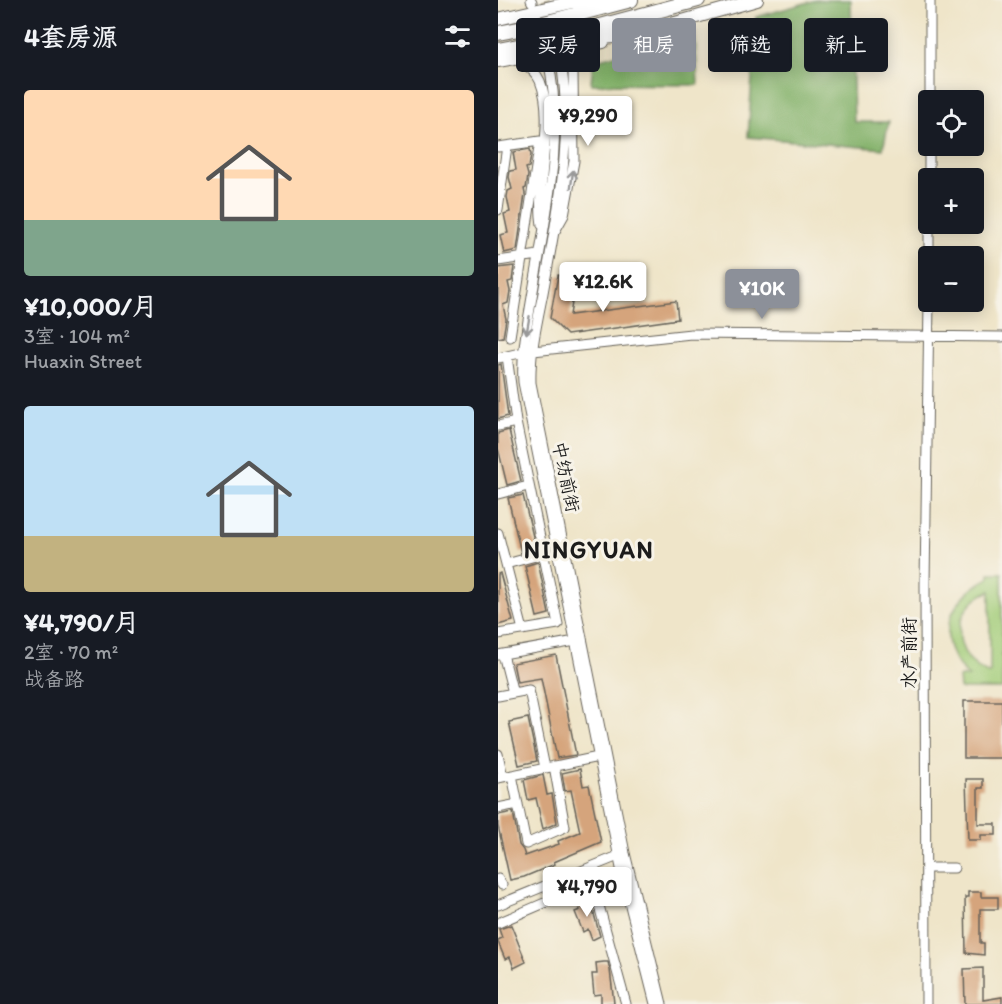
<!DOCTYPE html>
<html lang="zh">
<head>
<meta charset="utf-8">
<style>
	:root { --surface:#171b24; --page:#242831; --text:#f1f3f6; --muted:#9ea1a6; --accent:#8c9099 }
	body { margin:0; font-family:Itim,"LXGW WenKai TC",sans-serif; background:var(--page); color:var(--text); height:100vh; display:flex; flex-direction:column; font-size:22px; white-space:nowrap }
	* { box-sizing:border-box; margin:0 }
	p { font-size:20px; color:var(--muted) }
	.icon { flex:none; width:33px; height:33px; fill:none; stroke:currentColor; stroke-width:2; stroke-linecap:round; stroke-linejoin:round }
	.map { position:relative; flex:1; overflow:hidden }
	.panel { display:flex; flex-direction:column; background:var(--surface); width:498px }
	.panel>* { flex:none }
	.guide { position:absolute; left:18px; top:18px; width:396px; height:54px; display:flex; gap:12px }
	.buttons { position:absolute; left:420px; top:90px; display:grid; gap:12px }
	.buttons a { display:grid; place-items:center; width:66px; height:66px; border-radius:6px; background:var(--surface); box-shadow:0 3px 15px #0003; font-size:30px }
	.price { position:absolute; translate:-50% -51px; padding:0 14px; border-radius:6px; background:#fff; color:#222; font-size:20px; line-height:39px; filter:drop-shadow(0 2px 3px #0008) }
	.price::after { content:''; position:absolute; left:50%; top:36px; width:18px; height:14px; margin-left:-9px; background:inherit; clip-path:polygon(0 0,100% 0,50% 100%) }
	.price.active { background:var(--accent); color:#fff }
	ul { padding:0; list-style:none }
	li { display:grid; align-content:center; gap:12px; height:318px; padding:0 24px }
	li span { display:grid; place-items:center; height:186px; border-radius:6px; color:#555 }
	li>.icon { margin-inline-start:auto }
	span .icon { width:108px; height:108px; fill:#fffc; stroke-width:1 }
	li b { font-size:26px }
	h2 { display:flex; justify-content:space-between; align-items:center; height:72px; padding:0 24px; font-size:26px }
	.chip { padding:0 21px; border-radius:6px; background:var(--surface); box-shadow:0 3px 15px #0003; font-size:21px; line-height:54px }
	.chip.active { background:var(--accent); color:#fff }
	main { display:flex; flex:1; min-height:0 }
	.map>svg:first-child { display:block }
</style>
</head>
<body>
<main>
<section class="panel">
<h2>4套房源<svg class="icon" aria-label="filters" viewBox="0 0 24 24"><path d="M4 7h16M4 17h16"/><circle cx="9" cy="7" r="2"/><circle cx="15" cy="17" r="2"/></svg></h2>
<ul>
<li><span style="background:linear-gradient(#ffd9b3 70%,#7fa58c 0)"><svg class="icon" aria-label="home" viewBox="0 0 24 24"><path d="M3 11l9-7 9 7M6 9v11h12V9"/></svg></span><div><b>¥10,000/月</b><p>3室 · 104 m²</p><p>Huaxin Street</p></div></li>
<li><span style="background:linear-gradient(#bfe0f5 70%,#c2b280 0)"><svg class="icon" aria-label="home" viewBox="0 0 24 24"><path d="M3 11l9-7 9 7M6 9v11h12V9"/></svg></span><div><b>¥4,790/月</b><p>2室 · 70 m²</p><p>战备路</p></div></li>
</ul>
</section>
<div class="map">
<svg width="504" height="1004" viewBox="0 0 504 1004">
	<rect width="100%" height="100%" fill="#f7f3e8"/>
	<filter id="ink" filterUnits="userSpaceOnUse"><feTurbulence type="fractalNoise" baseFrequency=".0167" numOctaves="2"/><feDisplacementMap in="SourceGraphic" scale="12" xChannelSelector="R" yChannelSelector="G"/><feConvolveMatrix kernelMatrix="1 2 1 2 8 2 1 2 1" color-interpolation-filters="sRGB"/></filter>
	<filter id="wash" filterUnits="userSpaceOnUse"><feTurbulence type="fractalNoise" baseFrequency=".008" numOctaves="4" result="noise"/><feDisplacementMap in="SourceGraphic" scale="24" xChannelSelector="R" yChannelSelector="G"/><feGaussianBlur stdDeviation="1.35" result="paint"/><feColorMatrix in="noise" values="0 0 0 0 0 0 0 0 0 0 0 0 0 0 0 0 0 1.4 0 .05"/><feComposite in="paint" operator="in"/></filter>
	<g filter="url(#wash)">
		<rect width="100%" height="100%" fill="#efe5c9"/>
		<path fill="#a2cc78" stroke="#5f744a" stroke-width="1.5" fill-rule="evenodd" d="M491 573H504V689H462L461 677H471C434 641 449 600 491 578ZM492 591V674C451 658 452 606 492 591Z"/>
		<path fill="#81b068" stroke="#4e6642" stroke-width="1.5" d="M318 0H353L356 122H391L385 149 250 137 258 17Z
			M197 32 200 85 93 84 95 61Z"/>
		<g id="blocks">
			<path fill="#d5a47c" d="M32 149 33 155 31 167 28 168 30 175 28 188 26 189 27 194 19 250 6 253 2 235 10 233 6 214 12 212 9 197 10 191 14 189 11 177 12 171 18 170 15 152Z
				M16 266 14 281 10 282 12 291 10 303 5 305 8 319 5 337 0 338V268Z
				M60 275 78 278 72 315 178 301 180 319 69 335 52 318Z
				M3 364 10 416 0 419V365Z
				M11 430 23 481 9 485 0 448V433Z
				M25 495 38 549 23 553 10 498Z
				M40 562 51 614 39 617 27 566Z
				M2 573 15 621 0 625V574Z
				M58 655 78 755 59 758 43 678 19 682 15 663Z
				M466 701H504V758H466Z
				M30 718 39 761 21 765 11 722Z
				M82 769 85 786 91 785 103 842 56 862 57 864 26 877 12 880 0 826V815L15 812 21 845 25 850 27 856 61 844 60 841 82 832 73 790 67 791 64 773Z
				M45 775 49 795 54 794 59 823 45 829 38 798 30 800 26 780Z
				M468 779H485V788H480V824H498V835H483V840H470Z
				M470 892H483V897H500V909H482V943H486V955L468 953 467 897H470Z
				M91 896 102 936 94 940 90 929 85 932 77 912 82 910 79 900Z
				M13 925 28 962 16 968 12 957 7 959 0 942V940L4 938 1 929Z
				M106 962H110L112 970 116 1003 103 1004V994L96 995 94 974H99L98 963Z
				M485 968V1000L504 997V1004H467L466 969Z"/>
		</g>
	</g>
	<g filter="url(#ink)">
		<use href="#blocks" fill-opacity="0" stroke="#666259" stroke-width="1.5"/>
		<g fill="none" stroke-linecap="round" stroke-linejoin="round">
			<path stroke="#c5bda6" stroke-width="9" stroke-dasharray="9 4.5" stroke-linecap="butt" d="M47 0 58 43
				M35 5 47 46"/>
			<defs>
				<path id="minor" d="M33 0 34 2
					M19 57C27 64 38 71 42 81 58 119 37 182 44 225
					M62 57C77 136 59 215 45 293 39 323 32 353 33 383L127 853 164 1004
					M50 59C67 138 48 214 35 291 30 322 23 352 25 382L125 878 157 1004
					M432 100V0
					M0 147 42 141 12 337
					M431 178V146
					M0 210 9 146
					M57 231 66 215 76 161 75 70 81 55 91 45
					M431 256V224
					M0 261 41 255
					M0 358 26 352 193 334 504 337
					M0 426 18 422
					M0 494 30 486
					M0 533 25 630
					M8 564 45 554
					M0 634 60 624 18 422 9 356
					M5 654 15 693
					M0 655 83 640
					M0 696 31 690 47 768
					M0 754 5 777
					M14 775 28 844 67 827 56 766
					M0 778 105 756
					M0 808 20 804
					M428 868H456
					M0 879 4 885
					M0 905 125 854
					M0 923 86 886H92L97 891 128 1004
					M428 1004 427 584 431 302"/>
				<path id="major" d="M82 9 103 0
					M0 19 84 0
					M131 36 259 0
					M0 61 105 42"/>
				<path id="highway" d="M0 33 31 27 133 0
					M81 39 139 34
					M0 50 46 41 200 0"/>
			</defs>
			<use href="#minor" stroke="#666259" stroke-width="11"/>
			<use href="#major" stroke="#666259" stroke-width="14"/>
			<use href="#highway" stroke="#666259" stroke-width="16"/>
			<use href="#minor" stroke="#fff" stroke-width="9"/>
			<use href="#major" stroke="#fff" stroke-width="12"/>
			<use href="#highway" stroke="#fff" stroke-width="14"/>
		</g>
		<defs><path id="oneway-shaft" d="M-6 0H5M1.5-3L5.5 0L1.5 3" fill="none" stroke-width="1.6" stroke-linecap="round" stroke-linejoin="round" transform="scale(1.5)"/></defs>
		<g stroke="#999">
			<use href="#oneway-shaft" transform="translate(74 179) rotate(-82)"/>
			<use href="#oneway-shaft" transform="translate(30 325) rotate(100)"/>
		</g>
	</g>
	<g text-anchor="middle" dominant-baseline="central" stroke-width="6" stroke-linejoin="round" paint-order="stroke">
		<g font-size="18" fill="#1c1c1c" stroke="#f7f3e8">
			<text transform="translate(68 477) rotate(78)">中纺前街</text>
			<text transform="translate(411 653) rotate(-90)">水产前街</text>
		</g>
		<g font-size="24" font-weight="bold" letter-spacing="1.5" fill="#1c1c1c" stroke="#f7f3e8">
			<text x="91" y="549">NINGYUAN</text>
		</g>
	</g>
</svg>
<div class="buttons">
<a><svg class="icon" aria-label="locate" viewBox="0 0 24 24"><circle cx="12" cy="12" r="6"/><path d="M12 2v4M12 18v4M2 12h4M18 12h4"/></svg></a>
<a>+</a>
<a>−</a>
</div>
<b class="price" style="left:90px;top:147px">¥9,290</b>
<b class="price" style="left:105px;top:313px">¥12.6K</b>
<b class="price active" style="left:264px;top:320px">¥10K</b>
<b class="price" style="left:89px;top:918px">¥4,790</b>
<div class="guide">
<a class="chip">买房</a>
<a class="chip active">租房</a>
<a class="chip">筛选</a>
<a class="chip">新上</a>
</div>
</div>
</main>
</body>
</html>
